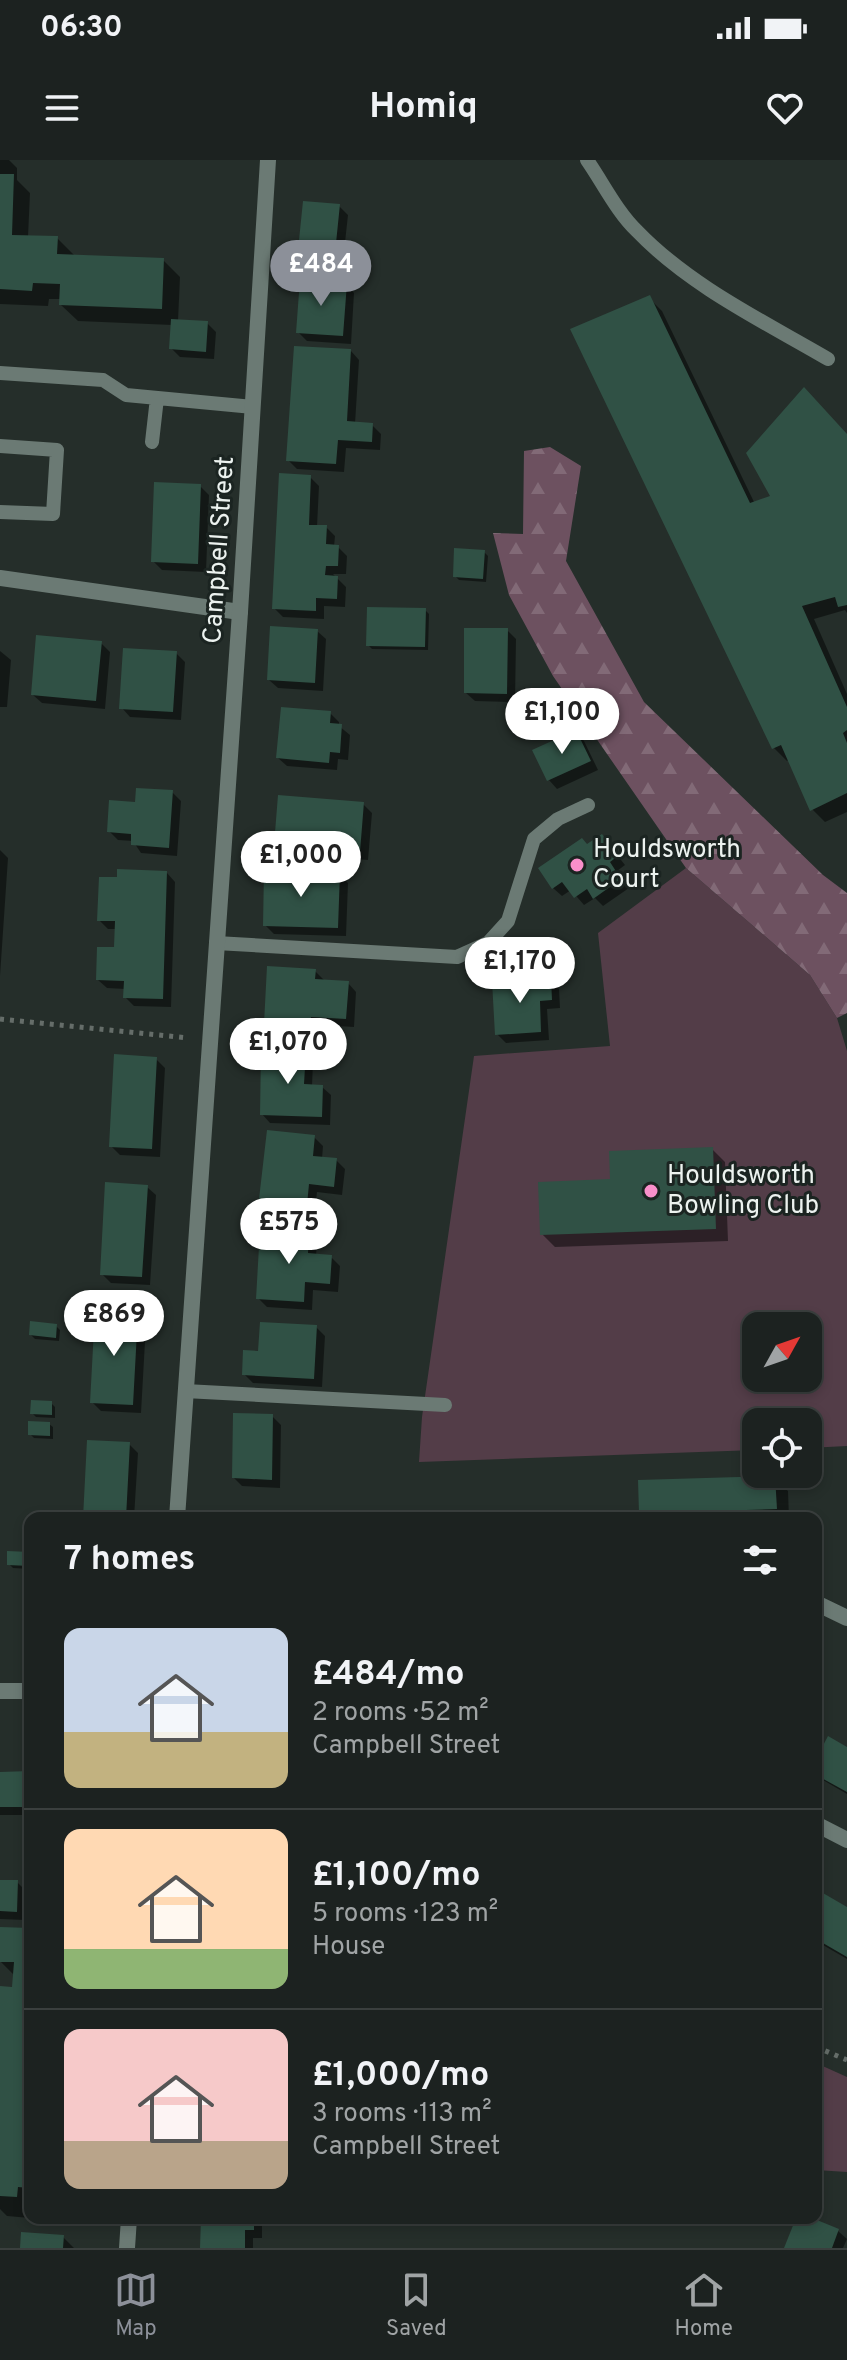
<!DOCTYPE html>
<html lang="en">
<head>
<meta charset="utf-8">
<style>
	:root { --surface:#1c2220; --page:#292f2d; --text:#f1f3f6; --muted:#a0a4a5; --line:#3a3f3e; --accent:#8c9099 }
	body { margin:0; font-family:Overpass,sans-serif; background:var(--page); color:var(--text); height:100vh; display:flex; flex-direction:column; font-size:30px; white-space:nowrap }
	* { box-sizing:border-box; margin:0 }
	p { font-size:26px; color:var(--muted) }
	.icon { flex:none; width:44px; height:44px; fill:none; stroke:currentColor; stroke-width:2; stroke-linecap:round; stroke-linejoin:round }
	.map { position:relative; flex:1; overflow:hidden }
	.side { position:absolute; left:24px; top:1352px; width:798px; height:712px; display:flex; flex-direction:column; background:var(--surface); border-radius:16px; box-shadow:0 4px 12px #0003,0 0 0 2px var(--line) }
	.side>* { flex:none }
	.needle { width:52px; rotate:50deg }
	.fabs { position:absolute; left:742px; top:1152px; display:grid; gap:16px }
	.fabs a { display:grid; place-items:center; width:80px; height:80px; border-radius:16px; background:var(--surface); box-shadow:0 4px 12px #0003,0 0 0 2px var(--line); font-size:40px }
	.price { position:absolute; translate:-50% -68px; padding:0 18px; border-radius:28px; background:#fff; color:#222; font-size:26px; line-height:52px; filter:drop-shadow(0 2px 4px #0008) }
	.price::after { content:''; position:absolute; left:50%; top:48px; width:24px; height:18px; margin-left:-12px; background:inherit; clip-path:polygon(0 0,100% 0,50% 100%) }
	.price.on { background:var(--accent); color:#fff }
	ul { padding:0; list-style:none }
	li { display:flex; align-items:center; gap:24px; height:200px; padding:0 40px }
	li+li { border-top:2px solid var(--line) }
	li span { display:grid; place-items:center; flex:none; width:224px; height:160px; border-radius:16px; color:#555 }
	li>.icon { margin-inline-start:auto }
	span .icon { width:96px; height:96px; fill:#fffc; stroke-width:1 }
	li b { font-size:34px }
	h2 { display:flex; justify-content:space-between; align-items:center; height:96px; padding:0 40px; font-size:34px }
	.status { display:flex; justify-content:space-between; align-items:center; height:56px; padding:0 40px; background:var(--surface); direction:ltr }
	.status svg { height:22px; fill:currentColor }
	header { display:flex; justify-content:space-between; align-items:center; height:104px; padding:0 40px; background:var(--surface); font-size:36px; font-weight:700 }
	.menu { display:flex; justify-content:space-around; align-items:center; height:112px; border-top:2px solid var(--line); background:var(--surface); font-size:22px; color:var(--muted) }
	.menu a { display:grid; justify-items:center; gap:4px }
	.menu .on { color:var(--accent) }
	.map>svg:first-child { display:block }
</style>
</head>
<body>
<div class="status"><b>06:30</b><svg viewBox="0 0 49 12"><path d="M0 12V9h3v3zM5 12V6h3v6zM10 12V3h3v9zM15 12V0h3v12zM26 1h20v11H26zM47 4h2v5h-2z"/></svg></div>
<header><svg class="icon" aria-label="menu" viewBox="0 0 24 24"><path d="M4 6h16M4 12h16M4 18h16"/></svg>Homiq<svg class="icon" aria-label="heart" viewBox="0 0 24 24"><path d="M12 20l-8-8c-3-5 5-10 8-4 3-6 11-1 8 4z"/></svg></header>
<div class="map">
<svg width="847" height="2088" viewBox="0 0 847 2088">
	<defs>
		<pattern id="forest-firs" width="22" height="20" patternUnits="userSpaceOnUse" patternTransform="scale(2)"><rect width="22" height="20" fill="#6d5160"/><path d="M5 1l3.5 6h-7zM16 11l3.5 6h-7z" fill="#826a77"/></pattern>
	</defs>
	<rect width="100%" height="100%" fill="#252e2a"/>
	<path fill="#533d48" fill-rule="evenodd" d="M686 708 810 815 837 858 847 891V1286L808 1288V1262H756V1290L419 1302 422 1257 474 896 610 886 598 773ZM756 1166H808V1218H756Z
		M816 1903 847 1917V2012L816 2010Z"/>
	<path fill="url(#forest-firs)" d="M550 287 581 306 566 401 644 542 823 715 847 733V853L837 858 810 815 686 708 553 516 509 435 493 373 523 374 524 291Z"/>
	<path fill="#0007" d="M0 0H9L17 8V20L30 33 28 77 57 78 74 95 163 100 180 117 178 161 207 163 216 172 214 199 180 197 171 188 172 165 78 161 61 145V139H49L48 146 0 144Z
		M339 46 348 55 343 101 309 98 300 89Z
		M346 125 354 133 351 184 307 181 298 172Z
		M649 138 662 151 755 344 772 337 847 276V453L845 450 814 459 847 534V652L825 662 812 649 790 599 787 601 774 588Z
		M351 191 359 200 355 264 372 265 381 274 380 290 346 288 344 312 297 309 288 300Z
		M310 317 319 326 317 367H326L335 376 334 387H338L347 396 346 414H333L346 427 345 447 324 446V459L283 457 274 448Z
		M200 326 209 335 206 412 162 410 153 401Z
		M484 392 488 396 486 422 459 420 455 416Z
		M425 450 429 454 428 490 372 489 368 485Z
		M507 470 516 479 515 542 475 541 466 533Z
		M317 471 326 479 323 531 278 528 269 520Z
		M101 483 110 492 105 549 42 543 33 535Z
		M0 491 11 500 7 547H0Z
		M176 493 185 502 181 560 130 557 122 548Z
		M330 553 339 562V566L350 575 348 600 338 599 337 610 287 606 278 598Z
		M576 572 584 581 598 610 557 629 549 620Z
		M172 632 181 641 177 696 141 693 133 681 118 680 109 671 137 644Z
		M363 644 372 653 368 700 285 693 276 684Z
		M602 676 625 705 617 711 629 728 603 746 595 738 584 745 571 730 562 736 553 728 587 686Z
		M0 690 8 698 0 816Z
		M167 713 175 722 171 847 134 846 125 837V829L107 828 98 820 116 789 117 769H108L99 760Z
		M339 714 348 723 346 776 274 774 265 765Z
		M315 811 324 820 348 823 356 832 354 867 319 865 318 874 275 872 266 863Z
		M550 820 559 829 560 848 547 849 549 880 506 883 497 874Z
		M305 893 313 902 312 926 322 927 331 935 330 965 270 963 262 954Z
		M156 899 165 908 160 997 120 995 111 986Z
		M314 977 323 986 322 999 336 1000 345 1009 342 1035 317 1032 315 1052 270 1047 262 1038Z
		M712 989 725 1002 728 1081 555 1087 542 1074Z
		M147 1027 156 1035 150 1125 111 1123 102 1114Z
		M308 1075 317 1083 316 1096 331 1097 340 1106 338 1132 313 1130 312 1150 267 1147 258 1138Z
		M137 1155 146 1164 141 1253 101 1251 92 1242Z
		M56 1166 60 1170 59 1181 35 1179 31 1175Z
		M316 1167 325 1176 322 1227 253 1223 244 1214 260 1193Z
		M51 1243 55 1247V1258L36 1257 32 1253Z
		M272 1256 281 1265 280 1328 242 1326 234 1318Z
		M49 1264 53 1267V1279L34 1278 30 1274Z
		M129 1284 138 1293 134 1358H85Z
		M775 1318 788 1331 789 1358H647L641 1352Z
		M30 1394V1409L13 1408 9 1404Z
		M847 1589V1634L816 1616V1603Z
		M0 1613H30V1655H0Z
		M0 1722H17L26 1731 25 1760 0 1759Z
		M816 1731 847 1749V1799L816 1781Z
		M30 1770V2058L7 2056 0 2049V1828L14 1829 15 1816 0 1801Z
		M57 2058H92V2065L63 2063Z
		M203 2058H262V2078H253V2088H202Z
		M799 2058H806L838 2071 847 2079 843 2088H787Z
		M63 2077 74 2088H22Z"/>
	<path fill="#305145" d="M0 14H14L12 75 58 76 57 94 164 98 162 149 59 145 60 124 33 123 32 131 0 129Z
		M303 41 340 44 335 93 298 90Z
		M300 119 347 123 343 176 296 173Z
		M650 135 750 343 770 336 746 293 804 227 847 274V445L838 447 835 437 802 446 847 547V570L843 573 847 583V633L810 651 781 585 772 589 570 169Z
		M171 159 208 161 206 192 169 189Z
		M294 186 351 189 347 261 373 263 372 282 338 280 336 304 286 301Z
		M279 313 311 315 309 365H327L326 384 339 385 338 406H326L325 415 338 416 337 439 316 438V451L272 449Z
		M154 322 201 324 198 404 151 402Z
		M454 388 485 390 483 419 453 417Z
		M367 447 426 448 425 487 366 486Z
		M270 466 318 469 315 523 267 520Z
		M464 468H508L507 534 464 533Z
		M36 475 102 481 96 541 31 535Z
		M123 488 177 491 173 552 119 549Z
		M281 547 331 551 330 563 342 564 340 593 330 592 329 603 276 598Z
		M576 570 591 601 547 621 532 590Z
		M136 628 173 630 169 688 131 685V674L107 672 109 640 135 642Z
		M278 635 364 642 360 692 274 685Z
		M602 674 618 696 610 702 621 719 593 739 587 729 574 738 562 722 552 729 538 708 582 678 587 684Z
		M117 709 167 711 163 839 123 838 124 821 96 820 97 787H114L115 761H97L99 717H117Z
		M264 710 340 712 338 768 263 766Z
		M267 806 316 809 315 819 349 821 346 859 311 857 310 867 264 864Z
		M551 818 552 840 540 841 541 872 495 875 492 821Z
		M261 890 306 891 304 924 323 925 322 957 260 955Z
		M114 894 157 897 152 989 109 987Z
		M267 970 315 975 313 996 337 998 334 1027 309 1024 307 1045 259 1039Z
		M713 987 716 1069 540 1075 538 1022 610 1019 609 991Z
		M105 1022 148 1025 142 1117 100 1115Z
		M260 1069 309 1073 308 1093 332 1095 330 1124 305 1122 304 1142 256 1139Z
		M95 1150 138 1153 133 1245 90 1243Z
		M30 1161 57 1164 56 1178 29 1175Z
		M260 1162 317 1165 314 1219 242 1215 243 1190 258 1191Z
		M31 1240 52 1241V1255L30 1254Z
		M233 1253 273 1254 272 1320 232 1318Z
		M28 1261 50 1262V1276L28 1275Z
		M87 1280 130 1282 126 1358H83Z
		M775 1316 777 1349 639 1353 638 1320Z
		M7 1391 30 1392V1406L7 1405Z
		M828 1576 847 1587V1632L816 1615V1599Z
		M30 1611V1647H0V1612Z
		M0 1720H18L17 1752 0 1751Z
		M816 1729 847 1747V1797L816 1779Z
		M0 1767 30 1768V2028L18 2027 17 2037 0 2036V1826L12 1827 14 1802H0Z
		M201 2058H254V2070H245V2088H200Z
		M796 2058H812L839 2069 832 2088H784Z
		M21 2072 64 2075 63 2088H20Z"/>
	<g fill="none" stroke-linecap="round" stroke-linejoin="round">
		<path stroke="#656d69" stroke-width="5" stroke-dasharray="4 6" stroke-linecap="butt" d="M0 859 188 878
			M816 1887 847 1900"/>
		<path stroke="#6b7a74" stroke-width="14" d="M587 0C603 23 617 52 637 71 690 126 763 161 828 199
			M0 213 103 220 126 235 253 247
			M152 282 157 238
			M0 286 57 290 53 354 0 352
			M216 783 457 797 488 783 508 761 534 679 558 659 588 645
			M185 1231 445 1245"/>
		<path stroke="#6b7a74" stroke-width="16" d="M0 418 240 452
			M816 1443 847 1458
			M0 1531H30
			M816 1664 847 1680"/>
		<path stroke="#6b7a74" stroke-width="16" d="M177 1358 240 452 268 0
			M127 2088 129 2058"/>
	</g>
	<g fill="#f98fca" stroke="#1b2421" stroke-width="3">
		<circle cx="577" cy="705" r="8"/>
		<circle cx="651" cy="1031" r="8"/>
	</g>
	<g text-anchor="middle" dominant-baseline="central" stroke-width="6" stroke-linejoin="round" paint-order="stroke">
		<g font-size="26" fill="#ecf2ef" stroke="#1b2421">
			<text transform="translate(220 390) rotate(-86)">Campbell Street</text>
		</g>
		<g font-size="26" fill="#ecf2ef" stroke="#1b2421" text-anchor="start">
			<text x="593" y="690">Houldsworth<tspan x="593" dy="30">Court</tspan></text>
			<text x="667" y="1016">Houldsworth<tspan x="667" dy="30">Bowling Club</tspan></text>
		</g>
	</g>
</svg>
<div class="fabs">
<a><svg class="needle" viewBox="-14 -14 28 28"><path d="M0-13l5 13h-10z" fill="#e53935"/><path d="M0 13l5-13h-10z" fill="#a0a4a5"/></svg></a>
<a><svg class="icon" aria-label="locate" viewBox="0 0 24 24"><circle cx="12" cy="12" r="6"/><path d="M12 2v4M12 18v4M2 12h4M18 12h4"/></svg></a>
</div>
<b class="price on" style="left:321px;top:148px">£484</b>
<b class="price" style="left:562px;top:596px">£1,100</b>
<b class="price" style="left:301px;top:739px">£1,000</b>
<b class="price" style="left:520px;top:845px">£1,170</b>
<b class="price" style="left:288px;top:926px">£1,070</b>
<b class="price" style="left:289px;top:1106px">£575</b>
<b class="price" style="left:114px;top:1198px">£869</b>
<section class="side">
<h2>7 homes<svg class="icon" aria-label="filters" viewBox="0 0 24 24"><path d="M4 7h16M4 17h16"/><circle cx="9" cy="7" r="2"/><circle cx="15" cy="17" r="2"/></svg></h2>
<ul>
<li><span style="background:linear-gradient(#c9d6e8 65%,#c2b280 0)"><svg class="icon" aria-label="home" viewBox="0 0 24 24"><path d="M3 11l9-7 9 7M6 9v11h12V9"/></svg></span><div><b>£484/mo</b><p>2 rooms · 52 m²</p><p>Campbell Street</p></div></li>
<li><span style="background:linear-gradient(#ffd9b3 75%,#8fb573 0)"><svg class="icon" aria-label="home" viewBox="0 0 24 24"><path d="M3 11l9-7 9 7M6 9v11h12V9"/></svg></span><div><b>£1,100/mo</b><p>5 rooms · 123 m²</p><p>House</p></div></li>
<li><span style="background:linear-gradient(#f6c9c9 70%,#b9a48a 0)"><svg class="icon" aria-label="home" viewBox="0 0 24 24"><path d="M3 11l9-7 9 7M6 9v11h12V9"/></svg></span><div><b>£1,000/mo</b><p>3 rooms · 113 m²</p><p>Campbell Street</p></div></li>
</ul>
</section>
</div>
<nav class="menu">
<a class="on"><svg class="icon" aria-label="map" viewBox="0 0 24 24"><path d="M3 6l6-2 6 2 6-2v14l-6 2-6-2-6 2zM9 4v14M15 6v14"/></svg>Map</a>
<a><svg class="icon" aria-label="saved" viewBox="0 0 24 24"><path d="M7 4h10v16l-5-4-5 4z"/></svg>Saved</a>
<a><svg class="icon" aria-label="home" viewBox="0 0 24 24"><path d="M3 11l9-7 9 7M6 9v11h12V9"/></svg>Home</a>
</nav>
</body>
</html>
